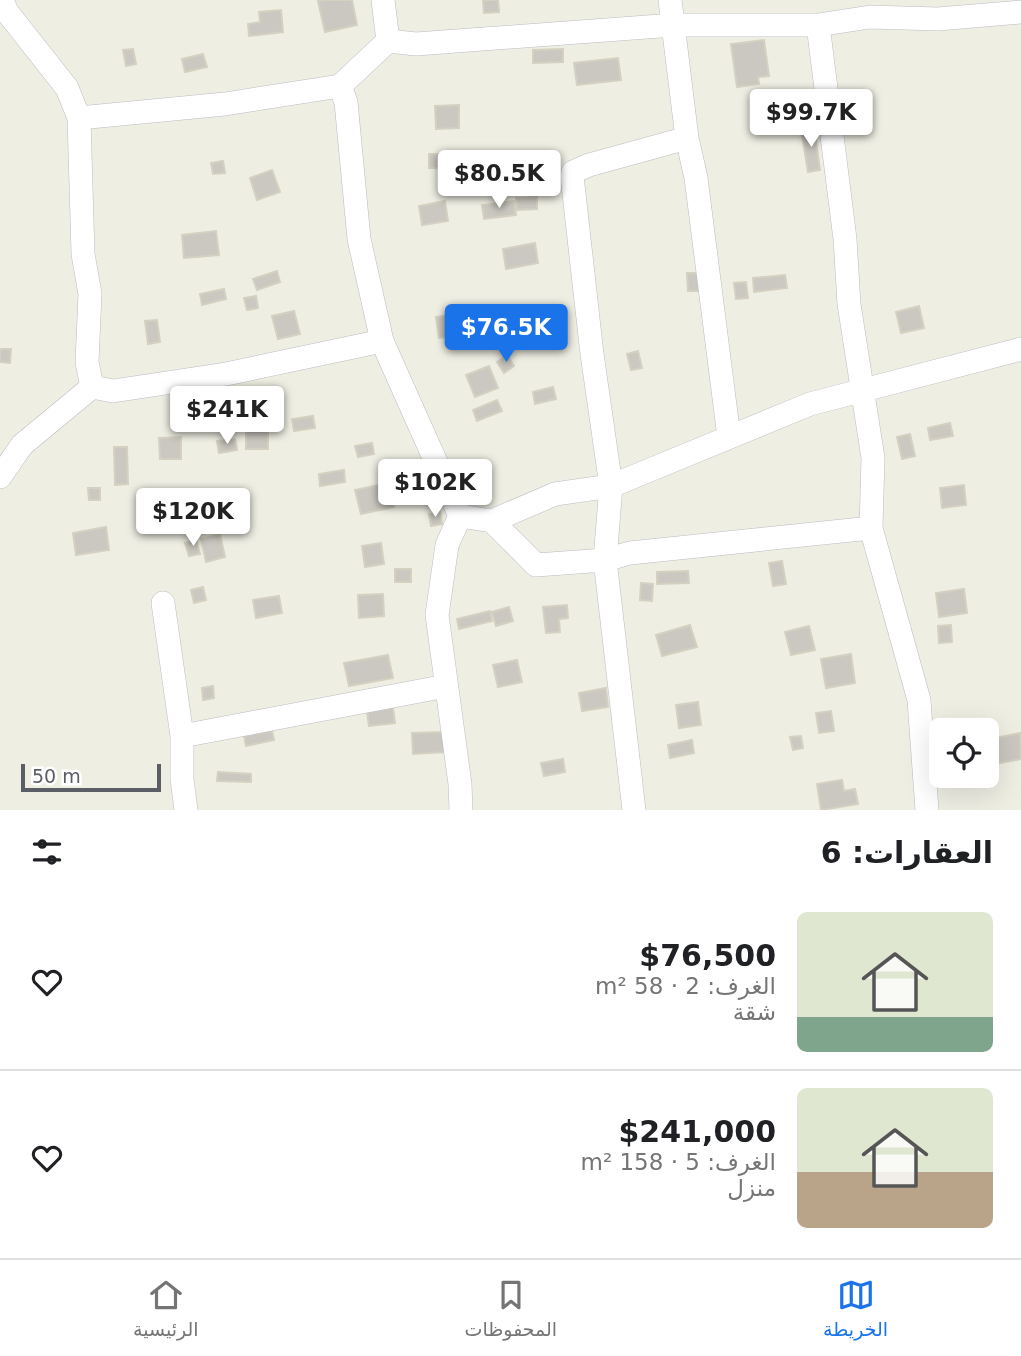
<!DOCTYPE html>
<html lang="ar">
<head>
<meta charset="utf-8">
<style>
	:root { --surface:#fff; --page:#f2f2f2; --text:#202124; --muted:#757577; --line:#e0e0e0; --accent:#1a73e8 }
	body { margin:0; font-family:"DejaVu Sans",Vazirmatn,sans-serif; background:var(--page); color:var(--text); direction:rtl; height:100vh; display:flex; flex-direction:column; font-size:26px; white-space:nowrap }
	* { box-sizing:border-box; margin:0 }
	p { font-size:23px; color:var(--muted) }
	.icon { flex:none; width:38px; height:38px; fill:none; stroke:currentColor; stroke-width:2; stroke-linecap:round; stroke-linejoin:round }
	.map { position:relative; height:810px; overflow:hidden; direction:ltr }
	.side { display:flex; flex-direction:column; background:var(--surface); flex:1 }
	.side>* { flex:none }
	.controls { position:absolute; left:929px; top:718px; display:grid; gap:14px }
	.controls a { display:grid; place-items:center; width:70px; height:70px; border-radius:10px; background:var(--surface); box-shadow:0 7px 28px #0002; font-size:35px }
	.scale { position:absolute; left:21px; bottom:18px; width:140px; box-sizing:border-box; padding-left:7px; border:4px solid #5b5e64; border-top:0; font-size:19px; line-height:24px; white-space:nowrap; color:#5b5e64; -webkit-text-stroke:5px #fff; paint-order:stroke }
	.price { position:absolute; translate:-50% -60px; padding:0 16px; border-radius:7px; background:#fff; color:#222; font-size:23px; line-height:46px; filter:drop-shadow(0 2px 4px #0008) }
	.price::after { content:''; position:absolute; left:50%; top:42px; width:21px; height:16px; margin-left:-10px; background:inherit; clip-path:polygon(0 0,100% 0,50% 100%) }
	.price.selected { background:var(--accent); color:#fff }
	ul { padding:0; list-style:none }
	li { display:flex; align-items:center; gap:21px; height:175px; padding:0 28px }
	li+li { border-top:2px solid var(--line) }
	li span { display:grid; place-items:center; flex:none; width:196px; height:140px; border-radius:10px; color:#555 }
	li>.icon { margin-inline-start:auto }
	span .icon { width:84px; height:84px; fill:#fffc; stroke-width:1 }
	li b { font-size:30px }
	h2 { display:flex; justify-content:space-between; align-items:center; height:84px; padding:0 28px; font-size:30px }
	.tabs { display:flex; justify-content:space-around; align-items:center; height:98px; border-top:2px solid var(--line); background:var(--surface); font-size:19px; color:var(--muted) }
	.tabs a { display:grid; justify-items:center; gap:4px }
	.tabs .selected { color:var(--accent) }
	.map>svg:first-child { display:block }
</style>
</head>
<body>
<div class="map">
<svg width="1021" height="810" viewBox="0 0 1021 810">
	<rect width="100%" height="100%" fill="#efeee3"/>
	<path fill="#cac8c0" stroke="#d4d1c1" stroke-width="2" d="M325 0H352L357 25 325 32 318 1Z
		M483 0H498L499 12 484 13Z
		M281 10 283 32 249 36 248 24 260 22 259 12Z
		M764 40 769 76 758 77 759 84 737 87 731 44Z
		M133 49 136 64 126 66 123 50Z
		M563 49V62L533 63V50Z
		M203 54 207 67 185 72 182 59Z
		M618 58 621 80 577 85 574 63Z
		M459 105V128L436 129 435 106Z
		M814 127 820 170 808 172 801 129Z
		M429 154H453V168H429Z
		M223 161 225 173 213 174 211 163Z
		M272 170 280 192 257 200 250 178Z
		M537 197V209L517 210 516 198Z
		M445 201 448 221 422 225 419 206Z
		M514 201 516 215 484 219 482 205Z
		M216 231 219 255 184 258 182 235Z
		M535 243 538 263 506 269 503 249Z
		M277 271 280 282 257 290 253 279Z
		M687 273H700L701 291H688Z
		M785 275 787 288 754 292 753 278Z
		M746 282 748 298 736 299 734 283Z
		M224 289 226 299 202 305 200 294Z
		M256 296 258 308 247 310 244 298Z
		M919 306 924 328 901 333 896 312Z
		M294 311 300 334 278 339 272 316Z
		M469 312 472 334 439 338 436 317Z
		M157 320 160 342 148 344 145 321Z
		M0 349H11L10 363 0 362Z
		M638 351 642 368 631 370 627 354Z
		M507 355 514 366 504 373 497 362Z
		M489 366 498 388 475 397 466 375Z
		M553 387 556 399 535 404 533 392Z
		M262 388 264 399 250 402 248 391Z
		M497 400 502 411 477 421 473 410Z
		M313 416 315 428 294 431 292 419Z
		M950 423 953 436 930 440 928 428Z
		M246 427H268V449H246Z
		M910 434 915 456 902 459 897 437Z
		M181 437V459H160L159 438Z
		M235 439 237 450 219 453 217 441Z
		M372 443 374 454 358 457 355 446Z
		M114 447H127L128 484 115 485Z
		M344 470 345 482 320 486 319 474Z
		M388 483 394 507 361 514 355 490Z
		M964 485 966 505 942 508 940 488Z
		M88 488H100V500H89Z
		M440 512 442 524 431 526 429 514Z
		M106 527 109 550 76 555 73 533Z
		M220 534 225 557 206 562 201 539Z
		M196 540 200 554 189 556 185 543Z
		M381 543 384 564 365 567 362 546Z
		M782 561 786 584 773 586 769 563Z
		M395 569H411V582H395Z
		M688 571 689 583 657 584V572Z
		M641 583 653 584 652 601 640 600Z
		M203 587 206 600 194 603 191 590Z
		M964 589 967 613 939 617 936 593Z
		M383 594 384 616 359 618 358 595Z
		M279 596 282 613 256 618 253 600Z
		M567 605 568 618 559 619 560 632 546 633 543 607Z
		M509 607 513 621 496 626 492 612Z
		M490 611 492 621 459 629 457 619Z
		M690 625 697 647 662 656 656 635Z
		M951 625 952 642 939 643 938 626Z
		M809 626 815 650 791 655 785 632Z
		M851 654 855 683 826 688 821 659Z
		M388 655 393 678 349 686 344 663Z
		M517 660 522 682 498 687 493 665Z
		M213 686 214 698 203 700 202 688Z
		M606 688 608 707 582 711 579 693Z
		M698 702 701 725 679 728 676 705Z
		M393 708 395 723 369 726 367 712Z
		M831 711 834 731 819 733 816 713Z
		M272 731 274 740 246 746 244 736Z
		M445 732 446 752 413 754 412 733Z
		M1020 733 1021 759 995 764 990 739Z
		M801 736 803 748 793 750 790 737Z
		M692 740 694 753 670 758 668 745Z
		M563 759 565 772 544 776 541 763Z
		M218 772 251 774V782L217 781Z
		M842 780 844 791 855 789 858 804 821 810 817 784Z"/>
	<g fill="none" stroke-linecap="round" stroke-linejoin="round">
		<defs>
			<path id="minor" d="M2 0 7 12 67 88 79 118 83 254 90 294 87 362 92 387
				M383 0 388 41
				M670 0 687 138 696 178 729 437
				M818 25 845 239 849 304 873 458 871 528 919 700 927 810
				M340 86 346 102 359 239 382 341 460 516 447 545 437 615 460 784 461 810
				M79 118 225 104 340 86 388 41 416 44 674 25H818L870 17 938 19 1021 12
				M0 477 22 445 92 387 113 391 226 374 382 341
				M460 516 492 521 555 494 611 486 810 404 1021 349
				M492 521 536 565 605 560 630 553 871 528
				M163 603 182 736V779L186 810
				M182 736 446 686
				M634 810 605 560 611 486 592 354 572 176 573 172 589 165 687 138"/>
		</defs>
		<use href="#minor" stroke="#bbbcc2" stroke-width="24"/>
		<use href="#minor" stroke="#fff" stroke-width="23"/>
	</g>
</svg>
<div class="controls">
<a><svg class="icon" aria-label="locate" viewBox="0 0 24 24"><circle cx="12" cy="12" r="6"/><path d="M12 2v4M12 18v4M2 12h4M18 12h4"/></svg></a>
</div>
<div class="scale">50 m</div>
<b class="price" style="left:811px;top:149px">$99.7K</b>
<b class="price" style="left:499px;top:210px">$80.5K</b>
<b class="price selected" style="left:506px;top:364px">$76.5K</b>
<b class="price" style="left:227px;top:446px">$241K</b>
<b class="price" style="left:435px;top:519px">$102K</b>
<b class="price" style="left:193px;top:548px">$120K</b>
</div>
<section class="side">
<h2>العقارات: 6<svg class="icon" aria-label="filters" viewBox="0 0 24 24"><path d="M4 7h16M4 17h16"/><circle cx="9" cy="7" r="2"/><circle cx="15" cy="17" r="2"/></svg></h2>
<ul>
<li><span style="background:linear-gradient(#dfe7d0 75%,#7fa58c 0)"><svg class="icon" aria-label="home" viewBox="0 0 24 24"><path d="M3 11l9-7 9 7M6 9v11h12V9"/></svg></span><div><b>$76,500</b><p>الغرف: 2 · 58 m²</p><p>شقة</p></div><svg class="icon" aria-label="heart" viewBox="0 0 24 24"><path d="M12 20l-8-8c-3-5 5-10 8-4 3-6 11-1 8 4z"/></svg></li>
<li><span style="background:linear-gradient(#dfe7d0 60%,#b9a48a 0)"><svg class="icon" aria-label="home" viewBox="0 0 24 24"><path d="M3 11l9-7 9 7M6 9v11h12V9"/></svg></span><div><b>$241,000</b><p>الغرف: 5 · 158 m²</p><p>منزل</p></div><svg class="icon" aria-label="heart" viewBox="0 0 24 24"><path d="M12 20l-8-8c-3-5 5-10 8-4 3-6 11-1 8 4z"/></svg></li>
</ul>
</section>
<nav class="tabs">
<a class="selected"><svg class="icon" aria-label="map" viewBox="0 0 24 24"><path d="M3 6l6-2 6 2 6-2v14l-6 2-6-2-6 2zM9 4v14M15 6v14"/></svg>الخريطة</a>
<a><svg class="icon" aria-label="saved" viewBox="0 0 24 24"><path d="M7 4h10v16l-5-4-5 4z"/></svg>المحفوظات</a>
<a><svg class="icon" aria-label="home" viewBox="0 0 24 24"><path d="M3 11l9-7 9 7M6 9v11h12V9"/></svg>الرئيسية</a>
</nav>
</body>
</html>
